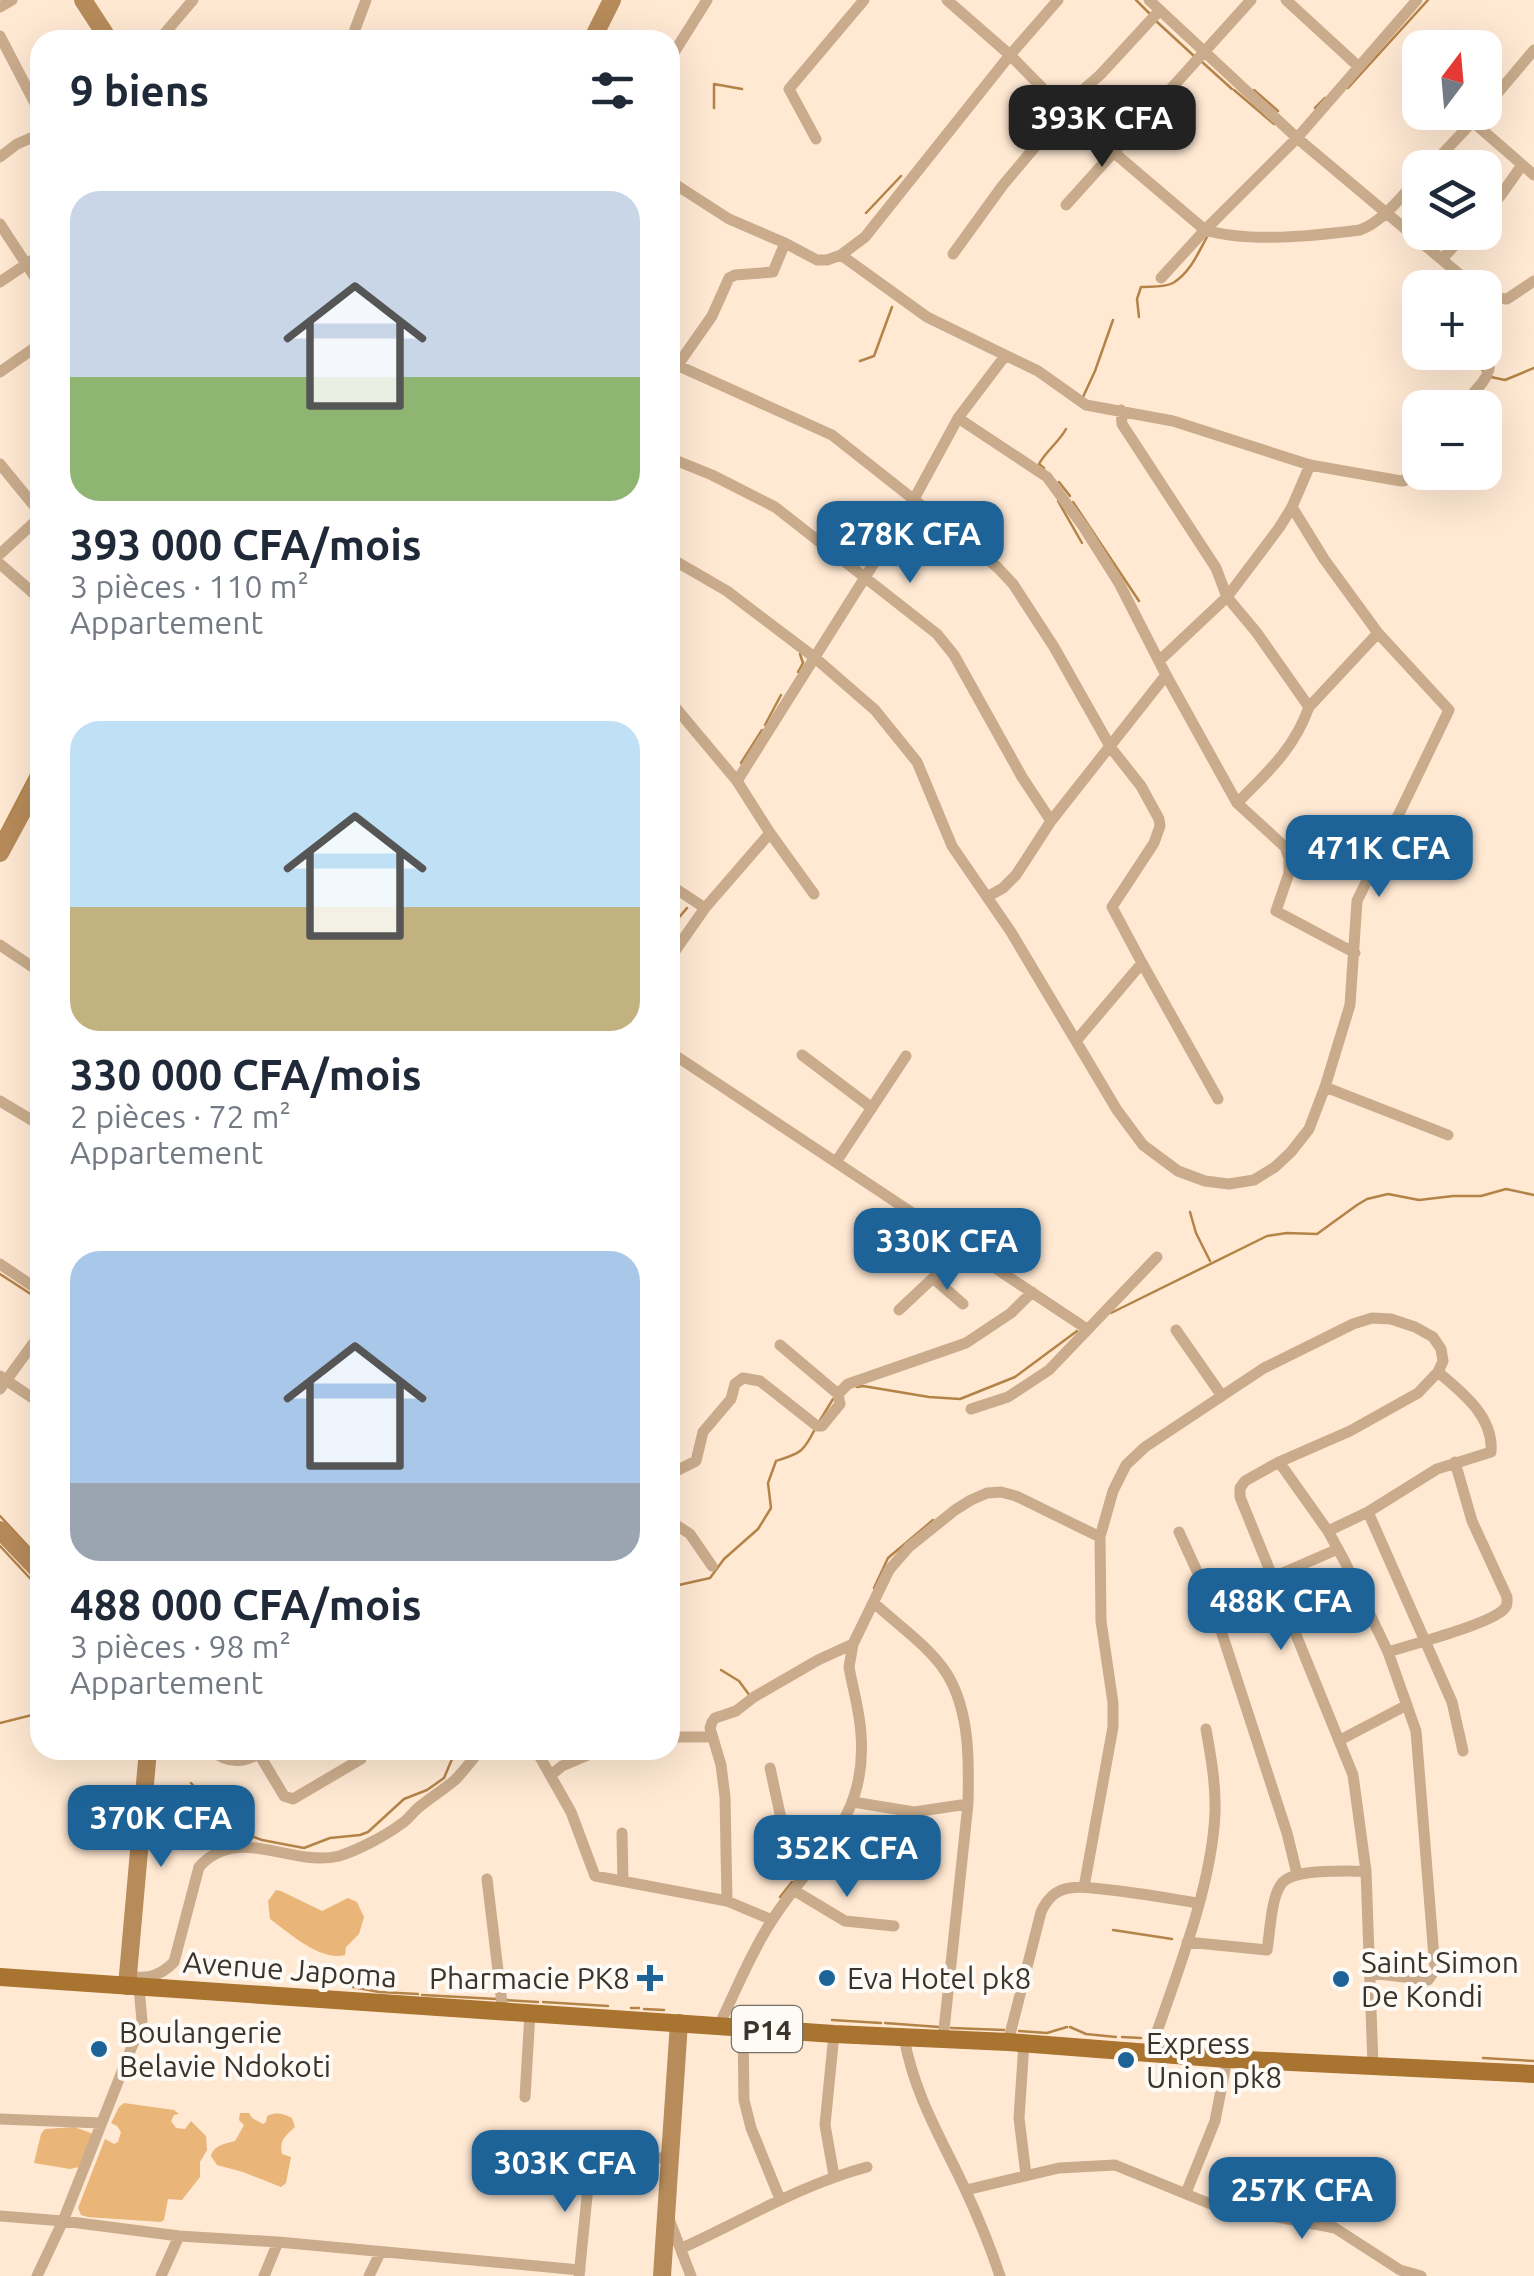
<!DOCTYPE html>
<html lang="fr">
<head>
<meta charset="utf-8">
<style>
	:root { --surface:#fff; --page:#f6f6f7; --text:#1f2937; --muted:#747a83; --accent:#1d6398 }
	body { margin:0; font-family:Ubuntu,sans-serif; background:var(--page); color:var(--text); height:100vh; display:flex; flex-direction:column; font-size:38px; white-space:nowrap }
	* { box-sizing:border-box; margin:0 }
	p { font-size:32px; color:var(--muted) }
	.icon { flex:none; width:55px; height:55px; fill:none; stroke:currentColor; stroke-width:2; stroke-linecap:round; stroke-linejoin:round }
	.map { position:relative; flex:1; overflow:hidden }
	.drawer { position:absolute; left:30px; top:30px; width:650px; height:1730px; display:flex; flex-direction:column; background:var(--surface); border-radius:30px; box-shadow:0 10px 40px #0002 }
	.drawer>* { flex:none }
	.needle { width:65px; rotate:16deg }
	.fabs { position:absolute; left:1402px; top:30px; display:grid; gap:20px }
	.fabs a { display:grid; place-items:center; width:100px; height:100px; border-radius:20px; background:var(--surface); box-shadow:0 10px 40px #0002; font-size:50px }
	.price { position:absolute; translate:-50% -85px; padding:0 22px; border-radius:20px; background:var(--accent); color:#fff; font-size:32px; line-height:65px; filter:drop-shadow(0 2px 5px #0008) }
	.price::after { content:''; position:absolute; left:50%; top:60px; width:30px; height:22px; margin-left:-15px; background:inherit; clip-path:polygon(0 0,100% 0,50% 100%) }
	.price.selected { background:#222; color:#fff }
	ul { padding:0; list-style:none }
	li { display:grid; align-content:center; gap:20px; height:530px; padding:0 40px }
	li span { display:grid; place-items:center; height:310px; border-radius:30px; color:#555 }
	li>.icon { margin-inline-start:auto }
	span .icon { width:180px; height:180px; fill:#fffc; stroke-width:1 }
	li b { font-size:42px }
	h2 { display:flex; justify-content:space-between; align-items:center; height:120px; padding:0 40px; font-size:42px }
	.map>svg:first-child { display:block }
</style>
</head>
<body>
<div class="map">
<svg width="1534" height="2276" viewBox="0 0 1534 2276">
	<rect width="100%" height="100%" fill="#ffe9d3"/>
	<path fill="#eab579" d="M276 1890 281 1891 322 1911 348 1898 357 1902 364 1917 359 1934 346 1947 345 1955C321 1962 288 1932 270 1919L268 1901Z
		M124 2103 174 2110 179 2114 174 2115 171 2121 176 2128 185 2129 191 2121 206 2136 207 2150 200 2162V2177L182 2200 168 2199 164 2220 161 2222 88 2217 81 2215 78 2208 105 2139 114 2144 118 2142 121 2132 117 2126 111 2123 119 2107Z
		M240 2113H249L252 2118 263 2124 266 2122 267 2116C276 2111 284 2114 292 2118L295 2127C285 2136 279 2141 282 2154L291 2157 286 2183 281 2187 243 2172 217 2165 211 2156C214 2145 225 2144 235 2141L244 2125 239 2120Z
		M74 2127 91 2133 92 2137 79 2167 70 2169 34 2163 41 2134 45 2129Z"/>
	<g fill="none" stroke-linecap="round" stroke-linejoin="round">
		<path stroke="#b48348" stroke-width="2.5" d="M1136 0 1149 13
			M1156 21 1194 56
			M1201 61 1232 89
			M1348 88 1428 0
			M1234 90 1274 124
			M1254 90 1278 111
			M714 108V84L742 89
			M1315 108 1325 98
			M866 213 901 176
			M1139 317 1137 299 1141 287C1150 286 1164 288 1173 283 1190 273 1198 253 1207 237
			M1472 359 1485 373
			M860 361 874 356 892 307
			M1491 377 1505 380 1534 368
			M1083 397 1095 371 1113 320
			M1044 468 1039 464C1046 451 1059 442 1066 429
			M1059 482 1070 496
			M1058 501 1082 543
			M1073 502 1139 601
			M798 672 803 663 800 654
			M765 725 781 695
			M741 763 762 730
			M0 834 39 759
			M670 936 676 921 687 908
			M1190 1212 1196 1233 1210 1261
			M0 1274 40 1300
			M1111 1313 1267 1236 1287 1233 1317 1234 1357 1205 1367 1199 1388 1194 1419 1200 1453 1196H1481L1506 1189 1534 1195
			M857 1387 863 1386 929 1397 960 1399 1015 1377 1077 1331
			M819 1422 833 1399
			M0 1516 40 1559
			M0 1546 40 1589
			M670 1587 710 1578 724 1559 758 1529 771 1508 768 1483 776 1461C800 1453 803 1453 815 1429
			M874 1588 888 1558 933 1520
			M721 1670 739 1681 750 1696
			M0 1723 40 1713
			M191 1783 238 1831 262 1840 304 1848 330 1838 360 1835 368 1832 404 1799 427 1790 444 1778 452 1759 461 1750
			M780 1897 792 1882
			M1113 1930 1172 1939
			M354 1977 353 1987 379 1992 418 1994
			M422 1995 497 1999
			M505 2000 538 2002
			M543 2002 608 2006
			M631 2008H639
			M644 2009 664 2010
			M832 2020 881 2023
			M885 2023 939 2027
			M1070 2027 1086 2034 1116 2037
			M951 2028 1004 2030
			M1019 2031 1047 2033 1067 2027
			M1122 2037 1141 2038
			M1164 2040 1237 2044
			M1483 2058 1534 2061"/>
		<path stroke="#caac8c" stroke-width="11" d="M947 0 1010 55 1065 111 1205 230C1249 243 1313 236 1360 230 1384 221 1402 195 1420 177
			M1149 0 1297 138 1465 279 1470 288
			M1286 0 1359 67
			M0 7 12 0
			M0 36 40 113
			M159 40 193 0
			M351 40 366 0
			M670 59 707 0
			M1485 108 1534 50
			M1473 122 1534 175
			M816 139 789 89 864 0
			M0 157 17 144 40 134
			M1429 168 1478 116
			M670 181 729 219 785 243 817 260H827L841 255 865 237 1010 55 1058 0
			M1066 205 1251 0
			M1485 213 1501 195 1522 165
			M0 224 40 285
			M953 254 1003 185 1084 89 1101 74 1160 10
			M841 255 927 317 1038 371 1086 405 1173 421 1310 465 1401 481H1404L1420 459
			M1442 259 1467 232
			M1161 278 1205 230 1297 138 1417 0
			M0 282 40 255
			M1485 297 1507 299 1534 281
			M670 362 832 435 960 536 998 568 1013 584 1054 647 1111 748 1141 786 1159 819 1160 826 1154 843 1112 907 1142 963
			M0 372 40 344
			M670 376 712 316 729 278 735 275 773 272 785 243
			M1460 408C1485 378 1497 377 1485 337
			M1121 410 1122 424 1216 568 1227 597 1257 633 1309 707C1294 749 1268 772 1237 803
			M958 418 1047 477 1083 526 1119 583 1166 675 1237 803 1285 847 1289 858V873L1276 911 1355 953
			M670 458 712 475 775 507 937 634 954 655 1022 777 1051 821
			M0 464 40 513
			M0 554 40 517
			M670 558 727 591 814 657 875 710 917 762 952 846 1011 932 1117 1110 1143 1145 1178 1171 1205 1181 1229 1184 1254 1180 1275 1167 1291 1152 1309 1129 1325 1087 1350 1005 1357 901 1449 710 1378 633 1324 559 1292 507
			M0 564 40 599
			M1159 661 1227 597 1279 528 1292 507 1310 465
			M670 701 737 781 770 833 814 894
			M1309 707 1378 633
			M737 781 913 501 958 418 1005 356
			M670 885 705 908
			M987 897 1003 888 1016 875 1051 821 1166 675
			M0 945 40 972
			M670 958 705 908 770 833
			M1076 1041 1142 963 1218 1099
			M670 1052 1087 1329
			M802 1055 872 1108
			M1325 1087 1448 1135
			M0 1101 40 1125
			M836 1162 906 1056
			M0 1264 40 1291
			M933 1278 963 1304
			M899 1310 933 1278 957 1243
			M1176 1330 1222 1396
			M780 1345 838 1394
			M0 1376 40 1403
			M0 1389 40 1334
			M971 1409 1008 1397 1049 1370 1157 1257
			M1279 1462 1328 1531 1345 1562 1388 1652 1416 1731 1435 1970 1428 1980 1371 1973
			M670 1474 696 1461 703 1432 731 1399 735 1384 743 1378 760 1381 817 1426H822L840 1404 838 1394 848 1384 966 1343 1011 1313 1032 1292
			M1368 1512 1452 1702 1463 1751
			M670 1521 690 1534 712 1566
			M1328 1531 1368 1512 1437 1469 1491 1452C1494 1417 1462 1392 1438 1372
			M1179 1532 1213 1606 1287 1833 1297 1874
			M1271 1578 1338 1549
			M874 1603C898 1625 930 1647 947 1674 970 1712 969 1761 968 1804L943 2039
			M1213 1606 1273 1583
			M1388 1652C1413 1644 1483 1626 1502 1611 1508 1606 1507 1604 1507 1597L1472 1521 1455 1462
			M670 1737H712
			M1340 1740 1407 1705
			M211 1750C230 1766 246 1762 266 1750
			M536 1750 571 1812 595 1876 727 1901 772 1920
			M259 1754 284 1796 293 1799 361 1759
			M770 1768 786 1841 828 1848
			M551 1775 562 1766 600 1750
			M853 1802 914 1812 968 1804
			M622 1833 623 1881
			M487 1879 503 2012
			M1084 1887 1113 1727V1703L1101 1621 1100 1537 1113 1491 1126 1465 1145 1447 1264 1368 1353 1324 1372 1318 1391 1319 1415 1327 1433 1337 1441 1349 1443 1361 1438 1372 1418 1393 1350 1431 1279 1462 1245 1481 1240 1488V1497L1353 1775 1366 1871 1373 2065
			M795 1891 845 1921 894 1926
			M727 1901 725 1797 721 1765 710 1728 712 1722 715 1718 736 1711 754 1697 818 1660 853 1644
			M1187 1942 1267 1950C1270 1933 1271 1900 1280 1886 1290 1867 1345 1872 1366 1871
			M128 1977C149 1978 159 1977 174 1962L199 1867C238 1823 292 1868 339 1856 356 1851 387 1835 401 1824 408 1820 412 1813 418 1808 430 1798 443 1790 455 1780 464 1771 472 1760 480 1750
			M719 2025C736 1991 750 1954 771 1922 811 1858 868 1822 861 1735 860 1712 853 1690 849 1667L853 1644 889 1570 909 1547 955 1510 971 1500 987 1493 1001 1492 1016 1496 1100 1537
			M743 2027 744 2100 751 2128 780 2199
			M834 2034 825 2125 834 2176
			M904 2038C915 2096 940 2136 965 2189 978 2217 990 2246 1000 2276
			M1008 2042 1041 1912C1047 1899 1055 1890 1070 1888 1080 1886 1092 1888 1102 1889 1134 1892 1166 1898 1198 1903
			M1024 2043 1019 2118 1026 2175
			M1150 2052C1174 1981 1212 1888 1215 1813 1216 1785 1211 1757 1206 1729
			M525 2097 530 2013
			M0 2119 101 2123
			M490 2147 591 2157 669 2158
			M966 2190 1059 2168 1115 2165 1213 2205 1335 2228 1400 2270 1421 2276
			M1186 2193 1215 2121 1227 2059
			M0 2216 63 2221 179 2236 278 2242 580 2270
			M669 2219 691 2276
			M682 2248C744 2220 800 2185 867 2167
			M37 2276 63 2221 142 2021 139 1987
			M161 2276 179 2236
			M264 2276 278 2242
			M369 2276 380 2253
			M579 2276 591 2157"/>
		<path stroke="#b78b5a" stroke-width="18" d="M83 0 109 40
			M592 40 612 0
			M0 853 40 779
			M0 1530 40 1572
			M127 1986 148 1750
			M662 2276 679 2023"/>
		<path stroke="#a97330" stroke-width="18" d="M0 1977 834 2034 1008 2042 1227 2059 1534 2074"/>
	</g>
	<g fill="#1d6398" stroke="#fefaf5" stroke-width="4">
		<path d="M645 1963h10v10h10v10h-10v10h-10v-10h-10v-10h10z"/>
		<circle cx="827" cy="1978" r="10"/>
		<circle cx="1341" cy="1979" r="10"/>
		<circle cx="99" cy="2049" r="10"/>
		<circle cx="1126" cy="2060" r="10"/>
	</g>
	<g text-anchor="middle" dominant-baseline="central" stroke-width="8" stroke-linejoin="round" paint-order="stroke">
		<rect fill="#fefaf5" stroke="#766f68" stroke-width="2.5" x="732" y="2006" width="70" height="46" rx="8"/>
		<g font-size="28" font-weight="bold" fill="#3c342b">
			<text x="767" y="2029">P14</text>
		</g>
		<g font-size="30" fill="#3c342b" stroke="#fefaf5" text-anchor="start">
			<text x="1361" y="1962">Saint Simon<tspan x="1361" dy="34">De Kondi</tspan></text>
			<text x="630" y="1978" text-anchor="end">Pharmacie PK8</text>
			<text x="847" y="1978">Eva Hotel pk8</text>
			<text x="119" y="2032">Boulangerie<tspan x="119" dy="34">Belavie Ndokoti</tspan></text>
			<text x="1146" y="2043">Express<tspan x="1146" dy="34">Union pk8</tspan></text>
		</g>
		<g font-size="30" fill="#3c342b" stroke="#fefaf5">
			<text transform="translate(290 1969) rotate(4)">Avenue Japoma</text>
		</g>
	</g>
</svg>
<div class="fabs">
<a><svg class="needle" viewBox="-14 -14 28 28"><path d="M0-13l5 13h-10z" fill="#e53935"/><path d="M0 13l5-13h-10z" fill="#747a83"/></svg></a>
<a><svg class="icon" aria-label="layers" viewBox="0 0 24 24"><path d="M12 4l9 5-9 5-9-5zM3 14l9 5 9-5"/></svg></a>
<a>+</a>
<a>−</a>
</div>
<b class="price selected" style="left:1102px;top:170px">393K CFA</b>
<b class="price" style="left:910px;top:586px">278K CFA</b>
<b class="price" style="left:1379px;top:900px">471K CFA</b>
<b class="price" style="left:947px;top:1293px">330K CFA</b>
<b class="price" style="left:1281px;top:1653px">488K CFA</b>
<b class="price" style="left:161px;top:1870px">370K CFA</b>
<b class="price" style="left:847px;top:1900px">352K CFA</b>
<b class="price" style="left:565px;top:2215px">303K CFA</b>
<b class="price" style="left:1302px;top:2242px">257K CFA</b>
<section class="drawer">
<h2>9 biens<svg class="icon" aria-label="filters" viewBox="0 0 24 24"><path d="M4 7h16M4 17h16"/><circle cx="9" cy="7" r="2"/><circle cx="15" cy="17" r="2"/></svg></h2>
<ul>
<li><span style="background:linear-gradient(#c9d6e8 60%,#8fb573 0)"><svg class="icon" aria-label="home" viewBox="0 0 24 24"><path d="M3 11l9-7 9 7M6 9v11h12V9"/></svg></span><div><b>393 000 CFA/mois</b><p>3 pièces · 110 m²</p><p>Appartement</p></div></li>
<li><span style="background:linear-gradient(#bfe0f5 60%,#c2b280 0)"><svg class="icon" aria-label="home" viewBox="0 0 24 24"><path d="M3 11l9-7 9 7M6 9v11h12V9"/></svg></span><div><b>330 000 CFA/mois</b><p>2 pièces · 72 m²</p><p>Appartement</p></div></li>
<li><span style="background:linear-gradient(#a9c7e8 75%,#9aa5b1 0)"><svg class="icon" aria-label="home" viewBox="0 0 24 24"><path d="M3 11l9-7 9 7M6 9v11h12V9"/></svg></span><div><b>488 000 CFA/mois</b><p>3 pièces · 98 m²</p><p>Appartement</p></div></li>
</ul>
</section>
</div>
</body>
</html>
